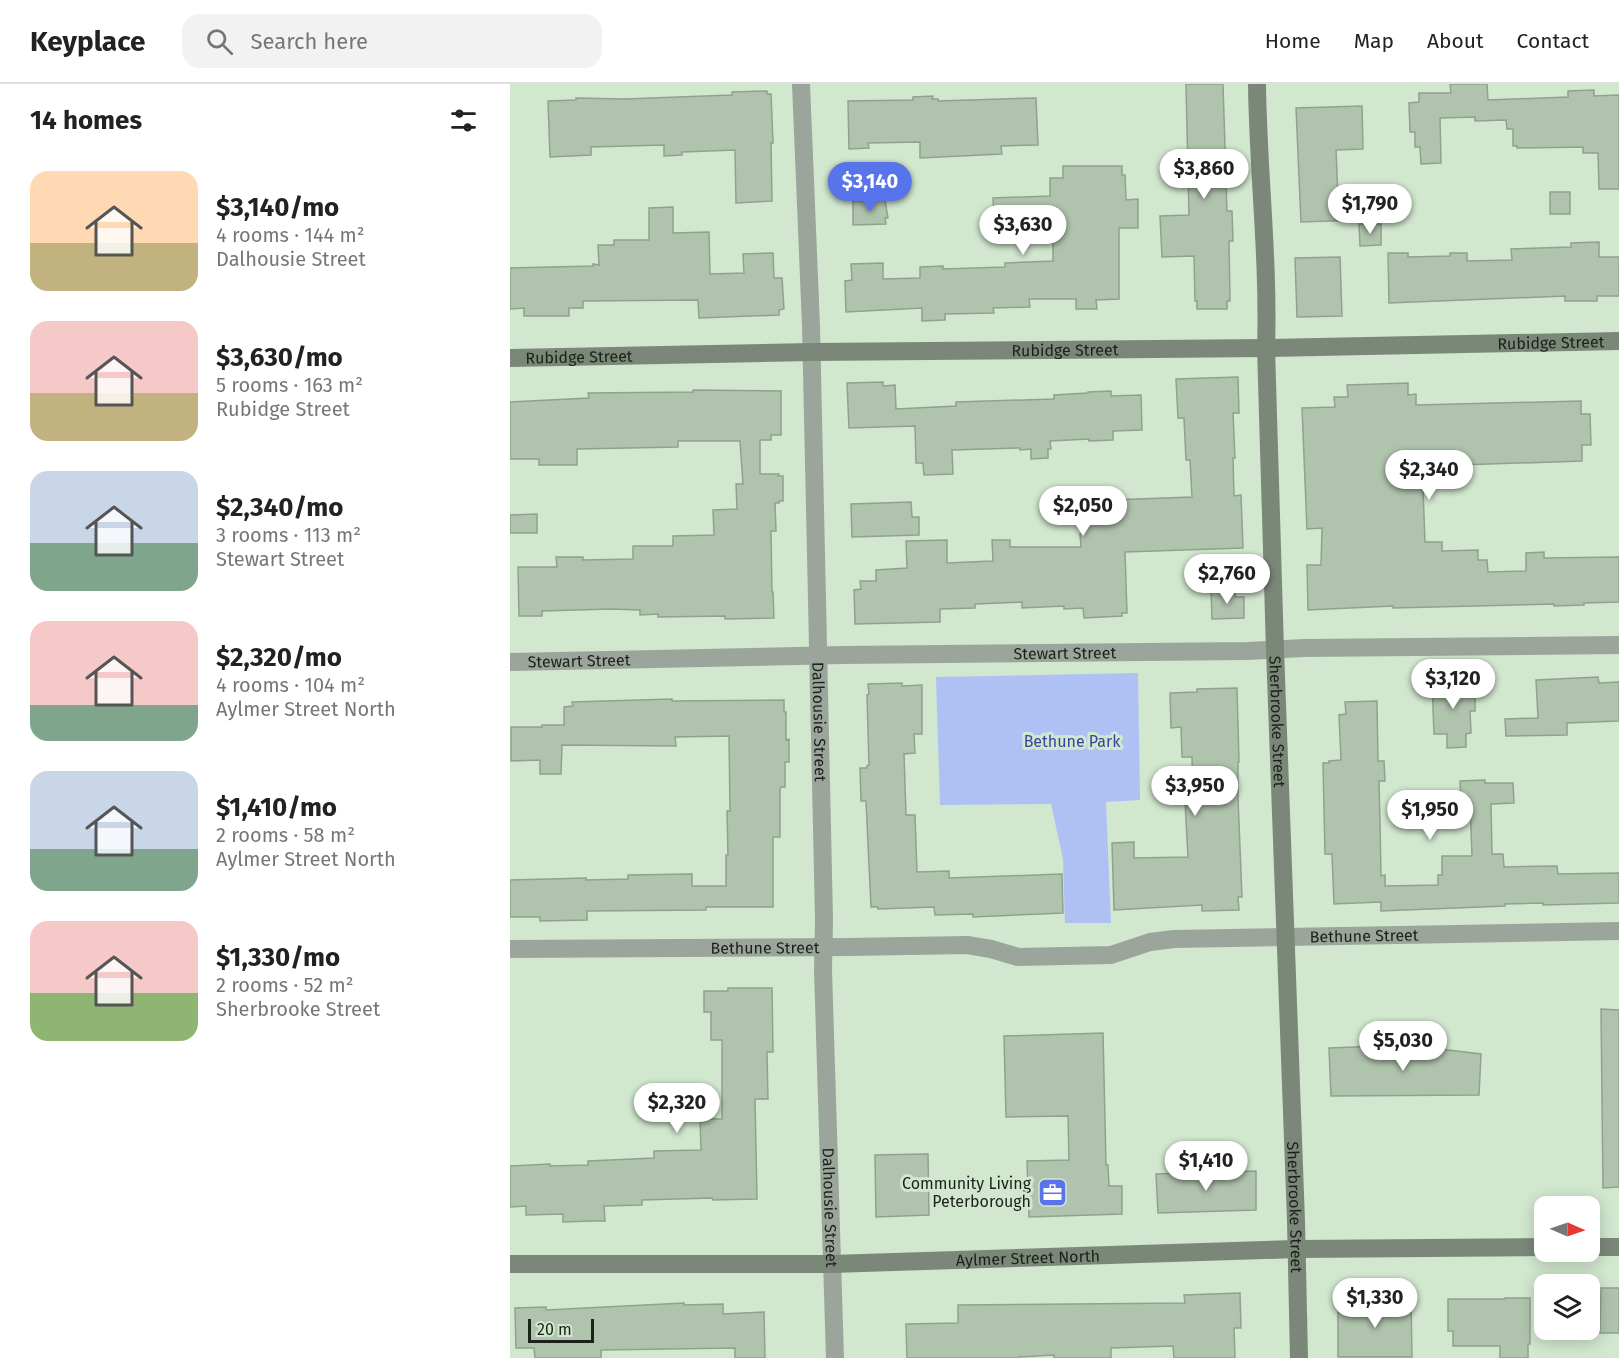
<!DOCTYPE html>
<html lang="en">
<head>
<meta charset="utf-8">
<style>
	:root { --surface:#fff; --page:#f2f2f2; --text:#222; --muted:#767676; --line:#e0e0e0; --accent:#5874ea }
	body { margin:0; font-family:"Fira Sans",sans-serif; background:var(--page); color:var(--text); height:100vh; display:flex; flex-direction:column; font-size:22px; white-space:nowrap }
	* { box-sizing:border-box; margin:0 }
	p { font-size:20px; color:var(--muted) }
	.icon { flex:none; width:33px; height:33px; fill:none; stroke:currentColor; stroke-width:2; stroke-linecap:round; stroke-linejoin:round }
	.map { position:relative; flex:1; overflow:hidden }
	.sheet { display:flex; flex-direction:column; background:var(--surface); width:510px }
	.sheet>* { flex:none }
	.needle { width:39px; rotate:92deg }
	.buttons { position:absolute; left:1024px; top:1112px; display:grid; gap:12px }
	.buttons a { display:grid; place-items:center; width:66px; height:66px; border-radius:12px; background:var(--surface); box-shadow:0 3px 15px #0003; font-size:30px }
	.scale { position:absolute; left:18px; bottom:15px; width:66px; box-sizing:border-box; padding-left:6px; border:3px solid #1a2219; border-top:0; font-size:16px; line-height:21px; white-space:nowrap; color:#1a2219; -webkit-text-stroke:4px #d1e7ce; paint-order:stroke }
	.price { position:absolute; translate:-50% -51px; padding:0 14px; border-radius:21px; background:#fff; color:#222; font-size:20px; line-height:39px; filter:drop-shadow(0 2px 3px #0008) }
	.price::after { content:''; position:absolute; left:50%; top:36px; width:18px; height:14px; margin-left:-9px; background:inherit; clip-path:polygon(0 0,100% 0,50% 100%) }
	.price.active { background:var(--accent); color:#fff }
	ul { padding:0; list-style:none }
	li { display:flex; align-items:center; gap:18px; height:150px; padding:0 30px }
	li span { display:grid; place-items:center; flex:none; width:168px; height:120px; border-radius:18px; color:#555 }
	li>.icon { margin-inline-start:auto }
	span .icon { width:72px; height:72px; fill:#fffc; stroke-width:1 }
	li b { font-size:26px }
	h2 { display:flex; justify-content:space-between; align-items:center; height:72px; padding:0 30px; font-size:26px }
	header { display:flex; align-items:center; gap:36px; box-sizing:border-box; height:84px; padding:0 30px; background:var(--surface); border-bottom:2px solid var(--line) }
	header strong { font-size:28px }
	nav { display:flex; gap:33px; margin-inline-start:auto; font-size:21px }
	.search { width:420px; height:54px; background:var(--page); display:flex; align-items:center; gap:15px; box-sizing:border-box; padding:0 21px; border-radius:18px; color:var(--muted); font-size:22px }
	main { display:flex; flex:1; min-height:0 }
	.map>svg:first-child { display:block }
</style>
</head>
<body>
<header>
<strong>Keyplace</strong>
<div class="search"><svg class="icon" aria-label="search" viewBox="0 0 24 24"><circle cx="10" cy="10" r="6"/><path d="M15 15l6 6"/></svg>Search here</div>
<nav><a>Home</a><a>Map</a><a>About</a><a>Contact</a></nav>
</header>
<main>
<section class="sheet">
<h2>14 homes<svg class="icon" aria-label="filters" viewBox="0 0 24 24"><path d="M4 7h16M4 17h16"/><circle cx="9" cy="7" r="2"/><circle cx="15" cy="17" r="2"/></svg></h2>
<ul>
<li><span style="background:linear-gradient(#ffd9b3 60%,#c2b280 0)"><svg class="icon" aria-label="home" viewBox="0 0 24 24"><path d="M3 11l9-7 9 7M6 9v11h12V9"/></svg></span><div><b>$3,140/mo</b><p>4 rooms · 144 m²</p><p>Dalhousie Street</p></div></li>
<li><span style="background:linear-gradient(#f6c9c9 60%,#c2b280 0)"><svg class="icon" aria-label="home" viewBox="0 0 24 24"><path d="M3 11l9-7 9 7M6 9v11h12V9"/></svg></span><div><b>$3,630/mo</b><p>5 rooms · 163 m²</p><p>Rubidge Street</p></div></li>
<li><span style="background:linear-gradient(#c9d6e8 60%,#7fa58c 0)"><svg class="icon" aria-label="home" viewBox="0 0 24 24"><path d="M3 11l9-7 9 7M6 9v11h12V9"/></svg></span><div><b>$2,340/mo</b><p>3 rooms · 113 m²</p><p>Stewart Street</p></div></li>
<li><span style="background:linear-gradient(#f6c9c9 70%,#7fa58c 0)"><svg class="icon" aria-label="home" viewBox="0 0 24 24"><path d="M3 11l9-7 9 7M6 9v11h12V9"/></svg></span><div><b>$2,320/mo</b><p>4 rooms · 104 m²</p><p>Aylmer Street North</p></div></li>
<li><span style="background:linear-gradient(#c9d6e8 65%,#7fa58c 0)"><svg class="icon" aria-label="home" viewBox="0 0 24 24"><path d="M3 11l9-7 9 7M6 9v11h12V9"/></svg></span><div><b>$1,410/mo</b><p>2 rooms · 58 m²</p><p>Aylmer Street North</p></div></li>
<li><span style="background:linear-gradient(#f6c9c9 60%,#8fb573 0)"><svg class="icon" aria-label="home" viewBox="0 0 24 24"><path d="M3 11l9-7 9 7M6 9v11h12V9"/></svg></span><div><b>$1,330/mo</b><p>2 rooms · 52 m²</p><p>Sherbrooke Street</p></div></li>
</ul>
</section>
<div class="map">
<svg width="1109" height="1274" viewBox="0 0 1109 1274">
	<rect width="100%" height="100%" fill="#d1e7ce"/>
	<path fill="#afc0f4" d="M628 589 630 716 596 718 601 839H555L553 775 541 720 430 721 426 593Z"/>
	<path fill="#b0c4ad" stroke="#8fa38c" stroke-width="1.5" d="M676 0H713L717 127H722L723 157H719L720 217H717V225H687V217H685L684 172 652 173 650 132 679 131Z
		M940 0H977L978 16 1058 13V7L1084 6V12L1109 11V105H1089L1088 69H1073V63L1007 64V62H1003V45H997L996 36 965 37V33L930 34 931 79 911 80 910 63H905V48H900L899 19 909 18V9H941Z
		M257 7V10H261L263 59H261L262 117 226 119 225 66 172 68V71L154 72V61L81 63V71L40 73 38 17 66 16V14L115 15 222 11V8Z
		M423 12 422 15H428V17L526 14 528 61 491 62 492 70 410 74V58L358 59 359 64 339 65 338 17 403 16V13Z
		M852 22 853 65 826 66 828 113H845L846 136 791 138 786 24Z
		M553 82H612V91H615L616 116 628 115V144H609V215L586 216 587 225H566V215H519L520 223 483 224 484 229 435 230V236L412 237V224L336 228 335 197 342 196 341 180 373 179V195L410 194V183L433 182V185L495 183V179L543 177V132L484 134 483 114 540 112V94H553Z
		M1040 108H1060V130H1040Z
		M375 116 378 134H375L376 140 343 141V117Z
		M163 123V149L199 148 200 190 234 189 233 170 263 169 264 194H272L274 225 269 226V231L189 234 188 216 73 217V224H59V232H14V224L0 225V184L83 182V180L89 181 88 161H104V156H139V124Z
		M849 140H871V161L850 162Z
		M1089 158V173H1109V212H1087V217H1055V212L879 219 878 169H898V173L940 172V169H957V177L1002 176 1001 165 1061 163V159Z
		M830 173 832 232 787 233 785 174Z
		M728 293 729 329H723L725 374H723L724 412 731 411 733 464 615 468 617 529H612V532L574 534 573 524 554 525V522L512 524V518L465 520V524L430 525V538L345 540 344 506 351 505 350 497H366V486L397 484 396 457 437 456V479L483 477 482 456H500V463H571L570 450H573L572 417 682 413 680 376H676L674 334H668L666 295Z
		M373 298V302L385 301 386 325 446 322V318L544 315V311L578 309V308L601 307V312L631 311 632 346 603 347V356L579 357V355L540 357 541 365H538V374L521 375V365L510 366V364L442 366 443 390 414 391 413 379H406L405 342 339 344 337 299Z
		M898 299V311L906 310V321L1071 317V330H1080L1081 361H1072V377L949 381V376L912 378 915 458H932V467L968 466V476H977L978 488 1016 487V469L1034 468V474L1109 473V518L1074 519V521L1044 522V520L883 524V522L798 526 797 481H811L812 444 797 445 792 324 825 323 824 313H838L837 301Z
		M183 306 271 307V351H261V356H250V390H269L268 392H273V417H269V419H265L266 447H261L262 508H263L264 534 215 535V532L148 533V530L130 531V526L101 525 32 527V532H9L8 483H47L46 473H73V476L123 475V462H163V452L204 451 203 426 227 425 226 400H233L230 357H168V363L67 365V381H29V375H0V318L79 314 78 309 183 308Z
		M401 418 402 433H409V451L342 453 341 420Z
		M27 430V449H0V431Z
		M725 505V513H734V534L702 535 701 506Z
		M1088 593 1089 599 1109 598V637L1057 639V651L996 652 995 635 1028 634 1026 596Z
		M965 596V627H960L961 649 956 650V663L937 664V650H924L922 597Z
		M392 599V602L412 601V650H404L405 669 394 670 396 731H405L407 788 439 787V794L552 790 553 829 463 833V830L425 831 424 823 368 825V823H361L356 717H351L350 684H357V682L359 681 357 611 359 610 358 600Z
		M727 604 729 678H728V714L732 813H728L729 826 692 827V821L604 826 602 759 624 758V774L678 773 675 717H683L682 673H672L671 643 661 644 660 609 687 608V605Z
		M162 615V617L274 616V628H276V656L279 655V678H275V703H271L270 705V753H263V823H196V826L77 827V836L30 837V833H0V796L76 794V796L118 795V791L182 790V802H216V771H218L217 727H220L219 652 165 653 166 662 52 661 51 690H30V676L1 677V643H32V641H54V623L63 622 62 618Z
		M867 617 868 677H874L875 697H869L870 739 871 792 875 791V802L928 801V791H932V772H962L960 720 951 721 950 697 975 696V699H1003L1004 719 981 720 982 770H993L994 783 1047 782 1048 790 1109 789V819L1033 821V819L995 820V822L871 827V818L824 820 822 770H815L813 679H819V677L831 676 829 631 836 630 835 618Z
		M218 904H262L263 968H257L258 1015H245L247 1115 203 1116 202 1114 132 1116V1121L94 1122 95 1137H82L53 1138V1130L16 1131V1122L0 1123V1082L40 1080V1082L78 1081V1077L144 1074V1067L191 1066 190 1035H212V956H201V928H194V907H218Z
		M1091 925 1109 926V1103L1093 1104Z
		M593 949 596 1081H598L599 1102H612V1130L519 1133 517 1077 559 1076 558 1032 496 1033 494 952Z
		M896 961 971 970 969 1011 821 1012 819 964Z
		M418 1070 419 1131 366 1133 365 1071Z
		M746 1087V1126L648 1129 646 1090Z
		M1091 1204H1109V1249H1090Z
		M730 1209 731 1244H724L725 1274H664L663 1262 601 1264V1274H544V1271L509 1273V1274H397L396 1240 448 1239V1221L675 1219 674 1211Z
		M995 1214H1020V1260H1018V1274H990V1262H943V1247H938V1215H995Z
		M901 1216 902 1273H828V1217Z
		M174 1219V1221L213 1220V1230L254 1228 255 1274H225V1264L91 1266V1274H25L24 1264H6L5 1224 36 1223V1226Z"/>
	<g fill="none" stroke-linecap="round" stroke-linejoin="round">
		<g stroke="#9ca59b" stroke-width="18">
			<path id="s1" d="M291 0 301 242 314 836 313 886 325 1274"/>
			<path id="s2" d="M0 578 333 571 737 567 794 564 1109 561"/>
			<path id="s3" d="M0 865 339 863 457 861 481 865 508 873 601 871 640 858 664 855 1109 847"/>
		</g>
		<g stroke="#7b8879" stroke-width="18">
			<path id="s4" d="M747 0C748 88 759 176 756 264L765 566 786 1137 789 1274"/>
			<path id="s5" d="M0 274 301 268 756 264 1109 257"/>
			<path d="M1080 1163H1109"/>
			<path id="s6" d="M0 1180H322L787 1165 1035 1163"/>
		</g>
	</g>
	<defs>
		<symbol id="office-square" viewBox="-11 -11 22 22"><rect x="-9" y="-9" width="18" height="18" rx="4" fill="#5874ea" stroke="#d1e7ce"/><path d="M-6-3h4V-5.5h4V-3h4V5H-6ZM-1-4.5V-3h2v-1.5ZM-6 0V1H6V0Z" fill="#fff"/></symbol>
	</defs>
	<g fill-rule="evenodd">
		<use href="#office-square" x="526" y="1092" width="33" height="33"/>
	</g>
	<g text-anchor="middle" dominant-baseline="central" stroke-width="6" stroke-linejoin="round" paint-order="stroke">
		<g font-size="16" fill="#1a2219" stroke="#d1e7ce">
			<text stroke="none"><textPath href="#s5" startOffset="1041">Rubidge Street</textPath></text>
			<text stroke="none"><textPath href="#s5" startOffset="555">Rubidge Street</textPath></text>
			<text stroke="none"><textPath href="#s5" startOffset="69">Rubidge Street</textPath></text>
			<text stroke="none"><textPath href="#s2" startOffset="555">Stewart Street</textPath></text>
			<text stroke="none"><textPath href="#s2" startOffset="69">Stewart Street</textPath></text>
			<text stroke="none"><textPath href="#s1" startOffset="638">Dalhousie Street</textPath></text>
			<text stroke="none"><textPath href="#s4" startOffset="638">Sherbrooke Street</textPath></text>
			<text stroke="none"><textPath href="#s3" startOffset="858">Bethune Street</textPath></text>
			<text stroke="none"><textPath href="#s3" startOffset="255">Bethune Street</textPath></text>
			<text stroke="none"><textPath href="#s1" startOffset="1124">Dalhousie Street</textPath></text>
			<text stroke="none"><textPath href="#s4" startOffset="1124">Sherbrooke Street</textPath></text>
			<text stroke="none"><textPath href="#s6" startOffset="518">Aylmer Street North</textPath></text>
		</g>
		<g font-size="16" fill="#3447a0" stroke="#d1e7ce">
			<text x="562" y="657">Bethune Park</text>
		</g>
		<g font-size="16" fill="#1a2219" stroke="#d1e7ce" text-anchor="end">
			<text x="521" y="1099">Community Living<tspan x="521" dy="18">Peterborough</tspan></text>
		</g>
	</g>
</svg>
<div class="buttons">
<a><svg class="needle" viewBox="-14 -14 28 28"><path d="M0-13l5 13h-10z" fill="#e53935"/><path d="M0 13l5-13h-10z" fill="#767676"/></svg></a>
<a><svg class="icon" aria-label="layers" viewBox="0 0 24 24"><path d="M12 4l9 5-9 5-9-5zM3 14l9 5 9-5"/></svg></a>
</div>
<div class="scale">20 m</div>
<b class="price" style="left:694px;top:116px">$3,860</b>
<b class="price active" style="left:360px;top:129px">$3,140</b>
<b class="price" style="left:860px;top:151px">$1,790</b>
<b class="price" style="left:513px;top:172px">$3,630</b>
<b class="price" style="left:919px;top:417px">$2,340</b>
<b class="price" style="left:573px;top:453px">$2,050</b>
<b class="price" style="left:717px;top:521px">$2,760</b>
<b class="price" style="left:943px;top:626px">$3,120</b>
<b class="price" style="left:685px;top:733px">$3,950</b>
<b class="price" style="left:920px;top:757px">$1,950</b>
<b class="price" style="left:893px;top:988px">$5,030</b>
<b class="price" style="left:167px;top:1050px">$2,320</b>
<b class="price" style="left:696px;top:1108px">$1,410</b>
<b class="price" style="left:865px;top:1245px">$1,330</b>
</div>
</main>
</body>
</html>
